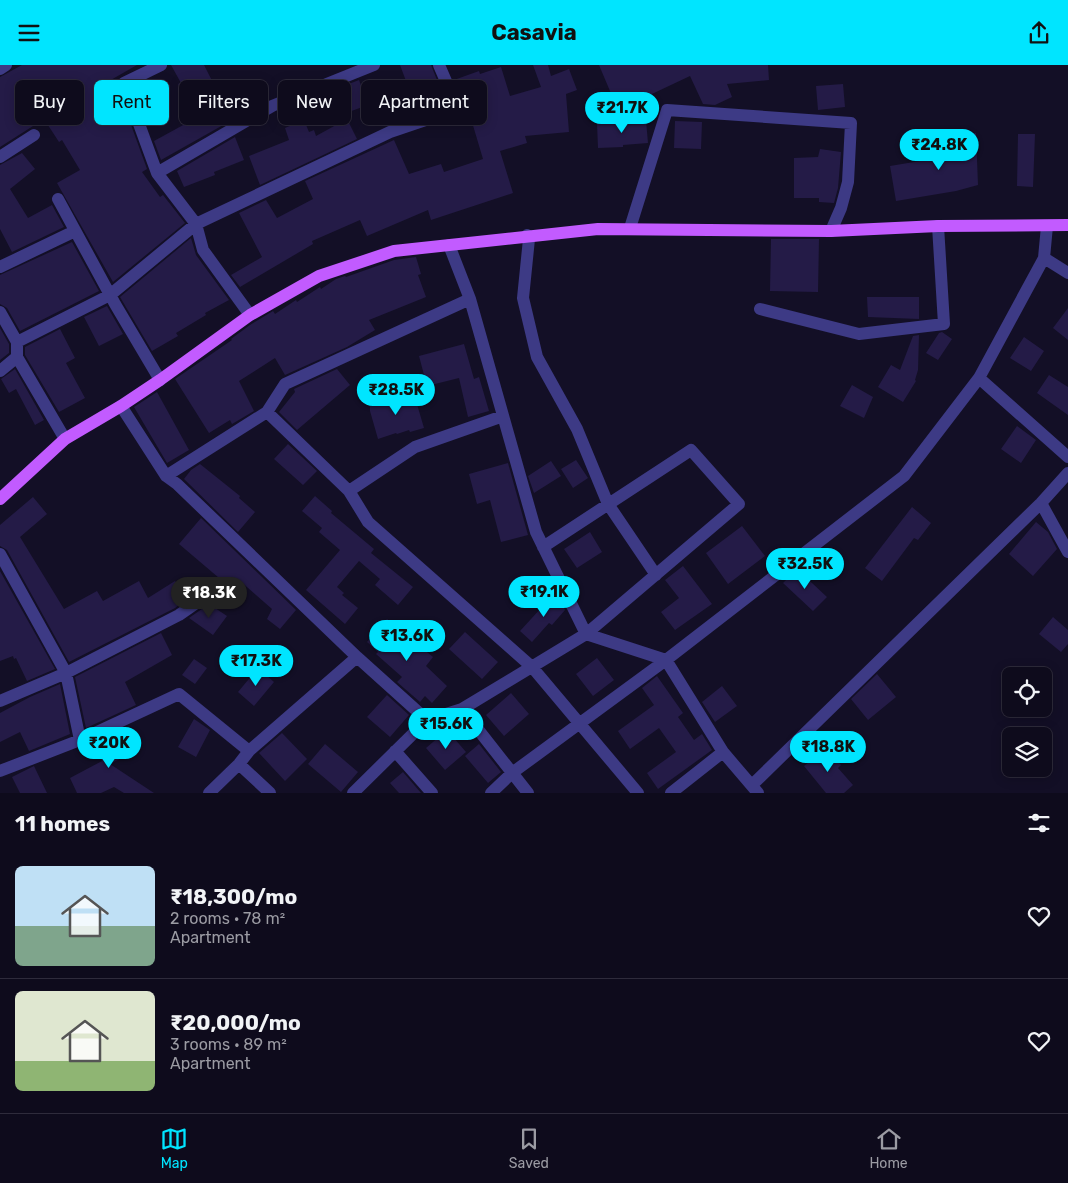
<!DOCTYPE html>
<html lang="en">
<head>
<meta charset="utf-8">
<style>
	:root { --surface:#0e0b1c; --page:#1c1929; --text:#f1f3f6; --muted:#9b9ba3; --line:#2e2b3b; --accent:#00e5ff }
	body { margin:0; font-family:Rubik,sans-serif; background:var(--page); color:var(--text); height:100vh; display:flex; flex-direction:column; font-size:19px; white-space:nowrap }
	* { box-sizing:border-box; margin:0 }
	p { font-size:16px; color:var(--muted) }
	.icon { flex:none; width:28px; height:28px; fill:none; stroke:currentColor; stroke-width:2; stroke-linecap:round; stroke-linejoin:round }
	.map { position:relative; height:728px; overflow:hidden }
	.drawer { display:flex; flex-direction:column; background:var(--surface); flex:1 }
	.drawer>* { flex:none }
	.hud { position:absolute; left:15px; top:15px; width:500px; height:45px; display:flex; gap:10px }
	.fabs { position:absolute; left:1002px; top:602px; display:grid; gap:10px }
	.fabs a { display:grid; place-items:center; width:50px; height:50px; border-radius:8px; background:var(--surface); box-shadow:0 2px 12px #0003,0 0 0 1px var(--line); font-size:25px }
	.price { position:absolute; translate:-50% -42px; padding:0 11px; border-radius:18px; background:var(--accent); color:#111; font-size:16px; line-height:32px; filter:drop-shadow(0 1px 2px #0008) }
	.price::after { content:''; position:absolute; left:50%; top:30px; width:15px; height:11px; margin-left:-8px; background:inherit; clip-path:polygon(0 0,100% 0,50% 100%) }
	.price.selected { background:#222; color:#fff }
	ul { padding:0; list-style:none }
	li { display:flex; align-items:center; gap:15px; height:125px; padding:0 15px }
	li+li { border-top:1px solid var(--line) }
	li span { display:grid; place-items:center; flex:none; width:140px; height:100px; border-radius:8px; color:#555 }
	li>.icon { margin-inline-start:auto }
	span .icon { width:60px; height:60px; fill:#fffc; stroke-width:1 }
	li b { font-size:21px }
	h2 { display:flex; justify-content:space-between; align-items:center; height:60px; padding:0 15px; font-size:21px }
	.pill { padding:0 18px; border-radius:8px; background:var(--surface); box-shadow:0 2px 12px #0003,0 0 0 1px var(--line); font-size:18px; line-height:45px }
	.pill.selected { background:var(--accent); color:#111 }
	header { display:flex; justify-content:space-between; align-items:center; height:65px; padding:0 15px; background:var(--accent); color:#111; font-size:22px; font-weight:700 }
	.tab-bar { display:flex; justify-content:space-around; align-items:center; height:70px; border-top:1px solid var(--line); background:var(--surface); font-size:14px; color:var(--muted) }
	.tab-bar a { display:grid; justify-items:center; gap:2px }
	.tab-bar .selected { color:var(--accent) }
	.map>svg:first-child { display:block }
</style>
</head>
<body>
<header><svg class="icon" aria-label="menu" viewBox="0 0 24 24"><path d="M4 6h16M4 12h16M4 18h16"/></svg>Casavia<svg class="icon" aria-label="share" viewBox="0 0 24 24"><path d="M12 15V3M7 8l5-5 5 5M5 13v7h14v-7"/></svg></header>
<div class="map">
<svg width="1068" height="728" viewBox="0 0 1068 728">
	<rect width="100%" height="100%" fill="#130f26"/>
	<path fill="#241b47" d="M22 0H137L109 16 122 35 147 104 142 107 160 132 163 130 185 158 113 217 57 118 80 105 62 75 59 77 44 54 0 82V12Z
		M171 0H204L232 55 161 95 154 76 196 53 178 19 181 18Z
		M400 0H431L445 35 387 57 376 28 406 16Z
		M533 0H548L551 11 569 4 577 25 566 29 569 67 525 71 527 78 500 86 513 128 431 155 428 145 367 171 360 155 312 176 313 179 240 222 231 210 262 192 239 148 266 135 277 153 313 134 305 116 394 75 409 109 441 99 444 107 483 94 469 47 454 15 479 6 480 9 501 2 510 31 541 22Z
		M599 0H768L769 15 727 19 732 32 715 40 703 39 690 11 618 45Z
		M359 15 368 40 346 48 336 24Z
		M843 19 845 42 818 45 816 21Z
		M347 54 357 74 260 120 249 91 289 75 285 63 304 55 309 67 314 65 316 71Z
		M646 55 648 78 623 80V82L598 83 597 58Z
		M675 56 702 57 701 84 674 83Z
		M976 68 978 120 956 126 896 136 890 101 944 92 940 77Z
		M1018 69H1035L1033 122 1017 121Z
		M235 72 244 95 214 107 215 110 184 122 177 106Z
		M820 84 841 87 838 123 834 138 819 137V133H794V93L818 92Z
		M22 88 35 104 10 124 28 153 52 140 64 162 12 187 0 164V100Z
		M191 173 196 190 229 235 205 248 206 250 176 268 178 271 152 286 120 232Z
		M771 174H819L818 227 770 226Z
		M72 177 99 226 20 266 7 243 0 239V210Z
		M416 192 421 209 418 210 426 232 369 255 375 265 347 282 285 310 275 293 239 316 254 346 232 359 230 355 209 368 175 314 232 275 231 274 250 260 273 246 275 249 296 235 297 237 320 222 321 224 336 214 345 211 346 212 394 195Z
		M867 232H919V254L868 252Z
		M107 241 123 269 99 281 84 252Z
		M1068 243V275L1053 263Z
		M0 263 9 279V288L0 295Z
		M60 264 75 293 66 298 85 333 59 347 25 290V282Z
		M942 267 952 274 938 295 926 288 939 268Z
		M919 270 918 305 915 315 916 316 903 337 878 322 891 300 900 305 913 271Z
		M1024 272 1044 286 1031 306 1010 293Z
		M464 279 474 314 479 312 489 346 468 352 459 313 427 321 419 291Z
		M15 304 44 355 35 360 16 324 9 328 1 314Z
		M337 304 350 320 297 365 279 347 295 327 294 324Z
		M1049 310 1068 322V350L1037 328Z
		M852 320 873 332 864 353 840 341Z
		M157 327 189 385 167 398 134 342Z
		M414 329 424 363 410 367 409 365 397 369 396 368 378 374 370 346V340Z
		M1017 361 1036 375 1021 398 1001 384Z
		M288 379 317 406 303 420 274 394Z
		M576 395 588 413 573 423 561 404Z
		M551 396 561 411 534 428 528 411Z
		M508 398 528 470 501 477 490 435 477 439 469 409Z
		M200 399 240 431 239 433 255 447 238 467 184 414 191 405Z
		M315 431 332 446 331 448 374 484 371 488 413 522 398 540 375 520 380 514 359 496 337 522 344 528 342 530 358 543 345 559 306 525 340 485 319 467 322 463 302 446Z
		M33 432 47 449 20 472 64 544 97 526 103 536 139 516 148 533 175 516 187 534 175 543 69 597 7 485 0 481V460Z
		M912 442 931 458 918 475 914 473 882 516 865 503Z
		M201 453 296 545 280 564 267 554 272 544 239 515 232 524 179 479Z
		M1036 457 1048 467 1057 484 1033 511 1009 489Z
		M742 461 765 491 728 519 706 488Z
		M590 467 602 487 577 503 564 484Z
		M683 501 712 539 675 565 661 547 679 533 665 515Z
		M797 504 827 532 813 546 783 518Z
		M0 506 55 604 27 616 16 593 14 594 13 591 0 596Z
		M553 530 562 538 565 545 552 560 549 558 532 577 520 566Z
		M209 539 227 551 213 570 189 553Z
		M1053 552 1068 565V579L1061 587 1039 569Z
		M387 554 433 592 426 601 447 621 432 638 425 631 420 637 397 617 402 612 376 589 378 587 367 577Z
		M465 567 498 597 482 614 449 584Z
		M161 568 172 590 125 617 136 640 86 663 75 612Z
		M597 593 614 615 593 631 576 609Z
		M194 594 207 603 195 619 182 610Z
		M258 603 274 617 254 641 238 627Z
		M877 609 896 632 868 655 851 634Z
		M657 611 683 648 678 652 694 675 702 669 712 685 658 724 647 708 676 687 659 663 630 684 618 666 654 640 642 623Z
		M60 619 70 669 29 686 20 667 0 677V648L30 632Z
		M722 621 737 641 715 657 702 637Z
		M511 628 529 649 504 671 486 650Z
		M387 630 409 650 390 672 367 652Z
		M194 654 210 665 196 692 178 682Z
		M124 664 135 686 110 699 154 728H124L114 722 101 728H77L70 713 102 696 93 678Z
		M447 665 466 687 445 705 426 683Z
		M282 668 307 694 285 716 259 688Z
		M325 679 358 707 341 727 308 699Z
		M479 679 501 707 488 718 465 691Z
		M827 683 841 700 838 703 853 720 844 728H826L804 701Z
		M34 701 47 728H20L12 712Z
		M403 707 421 728H399L390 718Z"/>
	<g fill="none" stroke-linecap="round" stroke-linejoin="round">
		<path stroke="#3d3a85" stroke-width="12" d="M161 0 124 18 157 108 196 159 203 185 250 250
			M0 4 6 0
			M0 92 34 70
			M157 108 272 41 374 0
			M58 134 115 239 160 315
			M630 163 667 45 851 58 848 117 841 143 831 166
			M527 170 529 174 523 233 537 292 577 364 608 439 656 510
			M449 180 470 234 536 467 586 569 462 644
			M1044 193 1068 208
			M0 202 75 166
			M760 244 859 269 944 259 938 161
			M0 247 17 277V292L65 374
			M17 277 110 230 196 159 390 67 458 44 439 0
			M0 306 17 292
			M979 313 1068 392
			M121 341 166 411 177 419 357 592 249 686 239 699 209 728
			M267 347 349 426 368 457 532 602 638 728
			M166 411 267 347 285 319 470 234
			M349 426 415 382 503 351
			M1041 438 1068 487
			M543 482 691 385 739 439 586 569
			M0 489 66 608 80 675
			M586 569 666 595 723 687 758 728
			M0 636 66 608 179 550 209 529
			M427 655 462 644 528 728
			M395 686 432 728
			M239 699 270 728
			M0 706 80 675 179 629 249 686
			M752 720 1041 438 1068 408
			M353 728 427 655 357 592
			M491 728 512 708 666 595 904 411 979 313 1044 193 1047 161
			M671 728 723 687"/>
		<path stroke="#c25bff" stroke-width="12" d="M0 434 65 374 121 341 160 315 250 250 319 211 394 186 598 164 831 166 938 161 1068 160"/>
	</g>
</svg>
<div class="fabs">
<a><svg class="icon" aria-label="locate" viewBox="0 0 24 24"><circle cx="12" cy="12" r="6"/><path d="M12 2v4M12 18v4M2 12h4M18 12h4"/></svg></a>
<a><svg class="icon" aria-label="layers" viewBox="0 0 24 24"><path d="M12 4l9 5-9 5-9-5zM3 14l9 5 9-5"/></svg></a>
</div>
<b class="price" style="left:622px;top:69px">₹21.7K</b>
<b class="price" style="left:939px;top:106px">₹24.8K</b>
<b class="price" style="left:396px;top:351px">₹28.5K</b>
<b class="price" style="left:805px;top:525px">₹32.5K</b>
<b class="price" style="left:544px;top:553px">₹19.1K</b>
<b class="price selected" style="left:209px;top:554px">₹18.3K</b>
<b class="price" style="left:407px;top:597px">₹13.6K</b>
<b class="price" style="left:256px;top:622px">₹17.3K</b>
<b class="price" style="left:446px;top:685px">₹15.6K</b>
<b class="price" style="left:109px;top:704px">₹20K</b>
<b class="price" style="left:828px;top:708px">₹18.8K</b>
<div class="hud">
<a class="pill">Buy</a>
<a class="pill selected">Rent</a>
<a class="pill">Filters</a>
<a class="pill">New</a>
<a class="pill">Apartment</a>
</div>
</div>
<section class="drawer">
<h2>11 homes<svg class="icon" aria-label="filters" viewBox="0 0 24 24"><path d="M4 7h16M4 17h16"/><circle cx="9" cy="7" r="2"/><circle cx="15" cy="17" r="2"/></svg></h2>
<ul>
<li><span style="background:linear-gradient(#bfe0f5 60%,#7fa58c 0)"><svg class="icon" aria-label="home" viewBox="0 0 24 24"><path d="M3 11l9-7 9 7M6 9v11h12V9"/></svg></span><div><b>₹18,300/mo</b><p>2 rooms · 78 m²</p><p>Apartment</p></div><svg class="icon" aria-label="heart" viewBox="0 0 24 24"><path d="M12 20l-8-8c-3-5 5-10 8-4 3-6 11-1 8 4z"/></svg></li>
<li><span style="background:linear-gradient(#dfe7d0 70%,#8fb573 0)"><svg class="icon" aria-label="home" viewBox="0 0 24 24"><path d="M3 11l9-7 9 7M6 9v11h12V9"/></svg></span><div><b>₹20,000/mo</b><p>3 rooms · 89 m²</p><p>Apartment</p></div><svg class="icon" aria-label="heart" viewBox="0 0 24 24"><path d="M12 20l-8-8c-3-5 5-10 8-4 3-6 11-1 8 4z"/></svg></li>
</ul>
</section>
<nav class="tab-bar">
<a class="selected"><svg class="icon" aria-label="map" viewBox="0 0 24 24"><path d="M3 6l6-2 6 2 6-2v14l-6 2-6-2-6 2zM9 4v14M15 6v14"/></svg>Map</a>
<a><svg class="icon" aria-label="saved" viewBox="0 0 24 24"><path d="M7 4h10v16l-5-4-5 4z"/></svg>Saved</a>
<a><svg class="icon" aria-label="home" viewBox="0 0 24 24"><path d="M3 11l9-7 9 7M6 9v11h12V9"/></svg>Home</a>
</nav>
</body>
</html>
